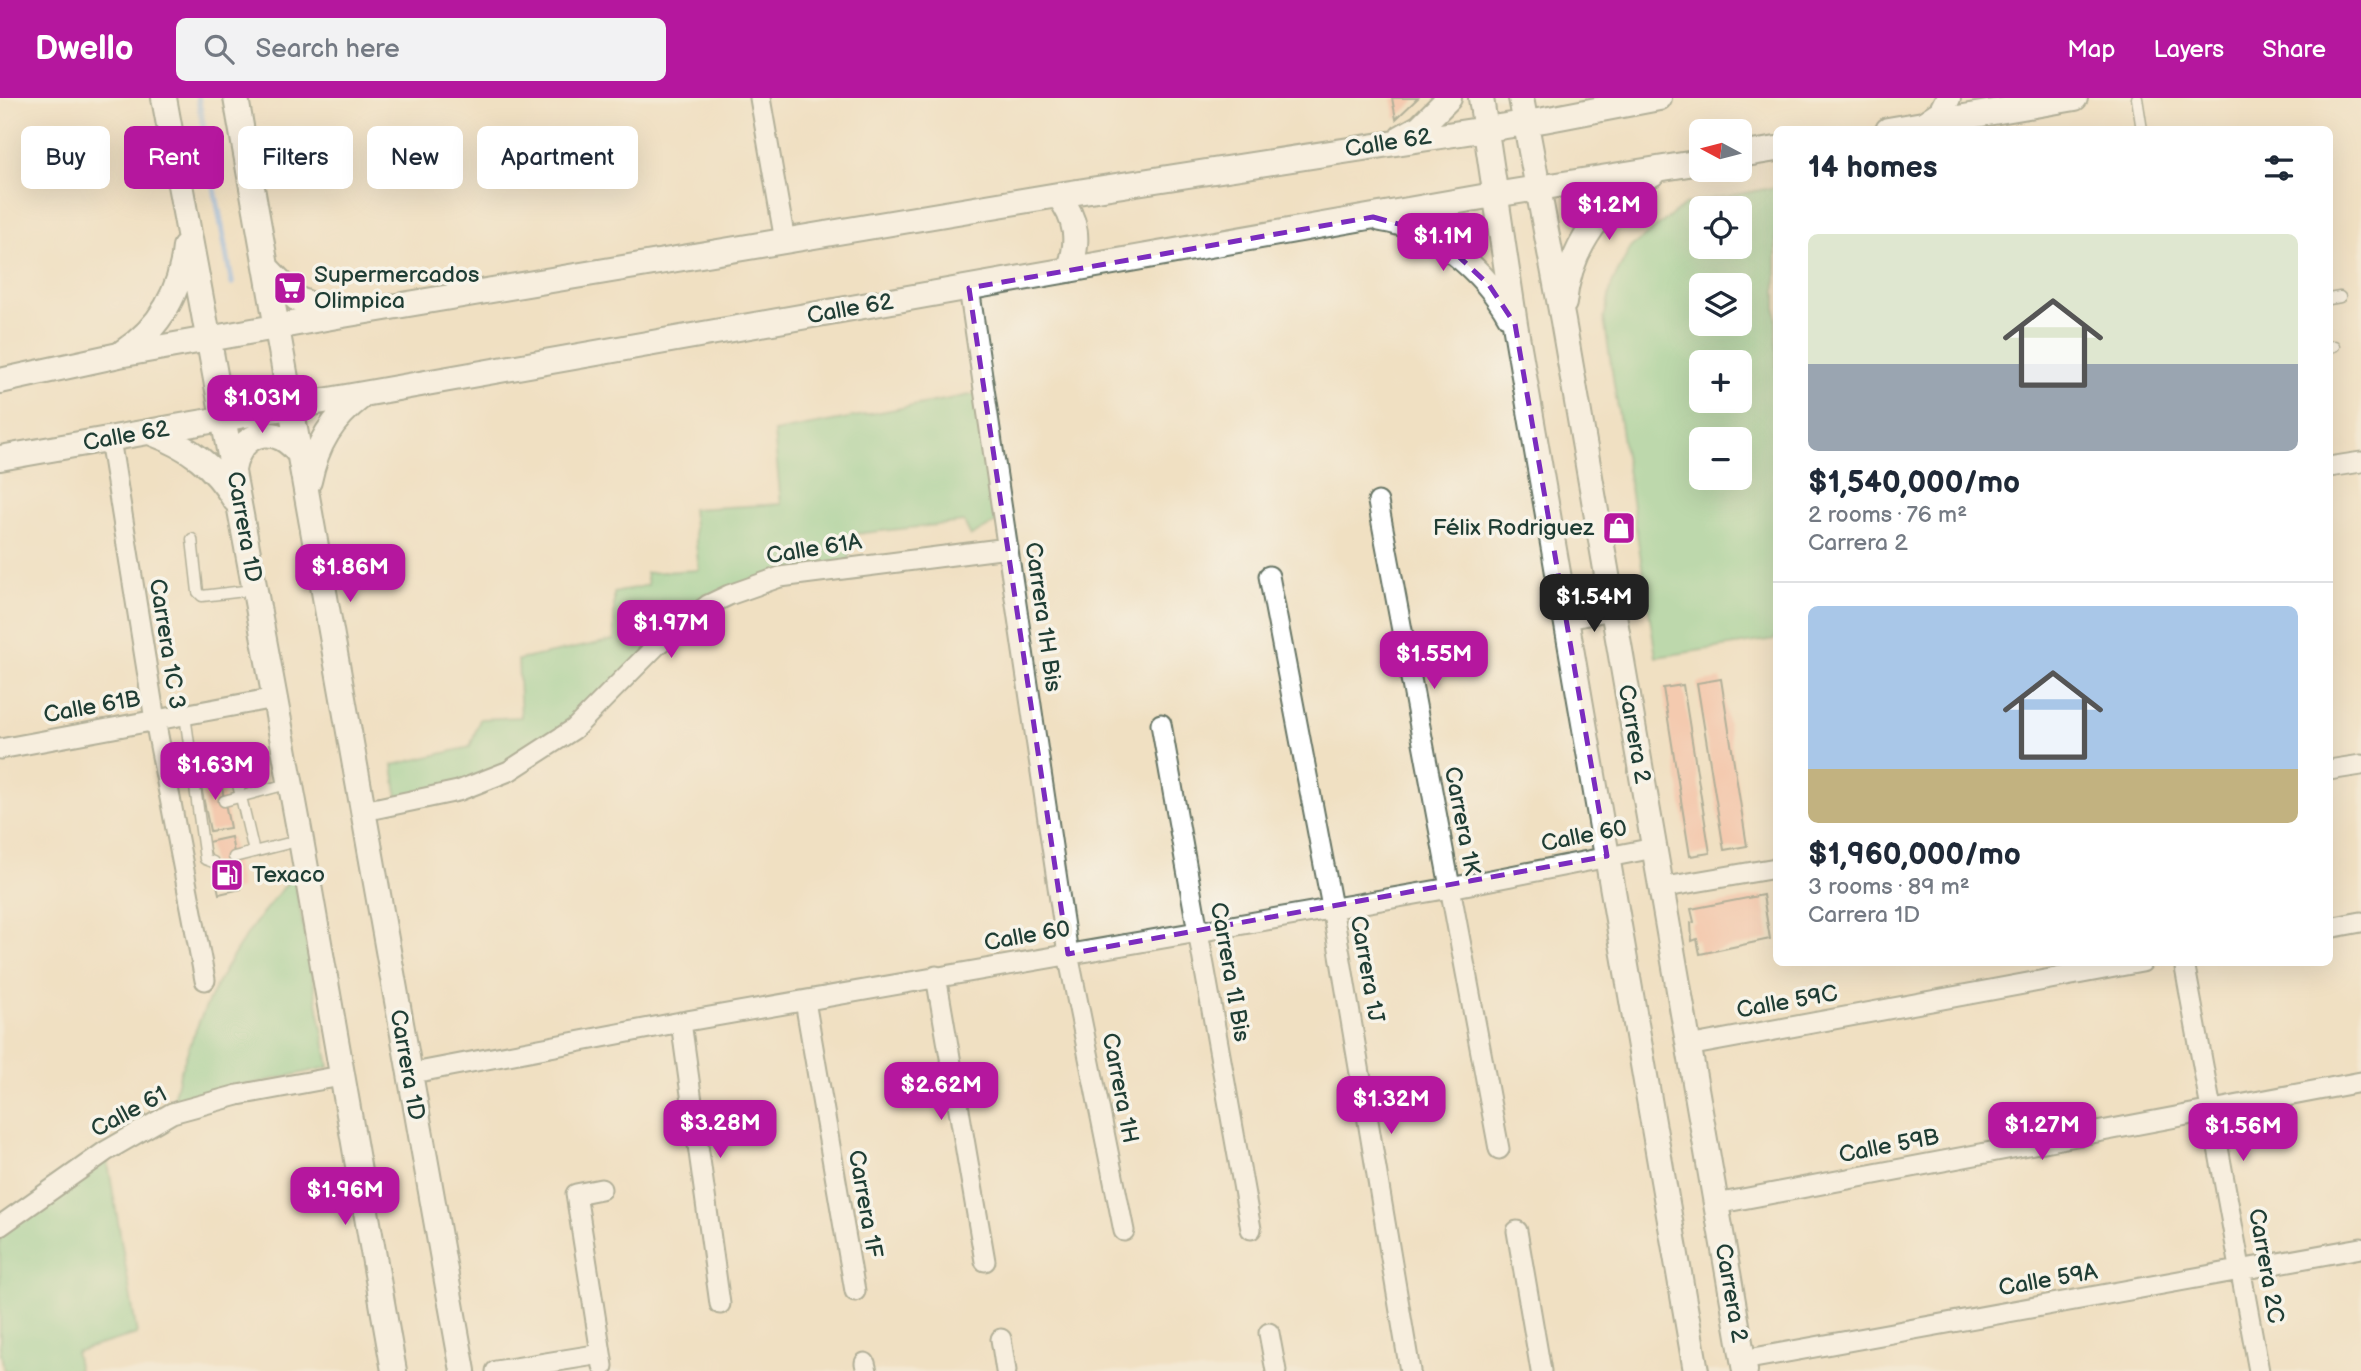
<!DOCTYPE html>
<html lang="en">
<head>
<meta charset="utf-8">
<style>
	:root { --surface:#fff; --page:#f2f2f3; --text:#1f2937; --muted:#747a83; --line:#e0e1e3; --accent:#b5179e }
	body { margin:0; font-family:"Balsamiq Sans",sans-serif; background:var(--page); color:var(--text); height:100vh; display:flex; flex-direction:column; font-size:26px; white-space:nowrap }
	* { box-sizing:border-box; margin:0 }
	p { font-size:23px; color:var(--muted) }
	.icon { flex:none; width:38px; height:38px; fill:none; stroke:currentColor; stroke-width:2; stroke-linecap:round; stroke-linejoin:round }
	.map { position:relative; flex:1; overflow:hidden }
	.details { position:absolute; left:1773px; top:28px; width:560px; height:840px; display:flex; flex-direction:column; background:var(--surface); border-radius:10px; box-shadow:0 7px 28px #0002 }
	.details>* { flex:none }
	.top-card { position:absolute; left:21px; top:28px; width:665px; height:63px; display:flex; gap:14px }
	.needle { width:46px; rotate:277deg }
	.controls { position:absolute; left:1689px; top:21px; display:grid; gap:14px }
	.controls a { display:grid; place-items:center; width:63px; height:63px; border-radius:10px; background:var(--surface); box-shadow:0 7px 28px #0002; font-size:35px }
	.price { position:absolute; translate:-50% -60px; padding:0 16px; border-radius:14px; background:var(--accent); color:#fff; font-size:23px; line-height:46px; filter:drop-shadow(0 2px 4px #0008) }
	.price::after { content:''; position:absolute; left:50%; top:42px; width:21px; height:16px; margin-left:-10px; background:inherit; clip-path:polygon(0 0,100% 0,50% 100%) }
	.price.selected { background:#222; color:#fff }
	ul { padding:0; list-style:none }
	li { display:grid; align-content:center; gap:14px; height:371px; padding:0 35px }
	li+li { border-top:2px solid var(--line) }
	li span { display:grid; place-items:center; height:217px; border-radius:10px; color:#555 }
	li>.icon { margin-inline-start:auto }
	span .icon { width:126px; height:126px; fill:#fffc; stroke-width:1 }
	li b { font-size:30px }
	h2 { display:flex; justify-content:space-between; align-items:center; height:84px; padding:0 35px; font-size:30px }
	.chip { padding:0 24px; border-radius:10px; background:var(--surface); box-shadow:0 7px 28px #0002; font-size:24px; line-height:63px }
	.chip.selected { background:var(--accent); color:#fff }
	header { display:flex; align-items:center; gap:42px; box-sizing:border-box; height:98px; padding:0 35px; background:var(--accent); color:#fff }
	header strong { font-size:33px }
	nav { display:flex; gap:38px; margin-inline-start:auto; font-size:24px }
	.search { width:490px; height:63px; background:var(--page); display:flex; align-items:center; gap:18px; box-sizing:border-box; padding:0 24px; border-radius:10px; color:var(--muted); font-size:26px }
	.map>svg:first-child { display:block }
</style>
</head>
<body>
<header>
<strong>Dwello</strong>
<div class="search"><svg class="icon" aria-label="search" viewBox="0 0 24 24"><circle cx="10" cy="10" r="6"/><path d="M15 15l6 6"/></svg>Search here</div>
<nav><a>Map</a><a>Layers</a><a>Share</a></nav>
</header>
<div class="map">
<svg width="2361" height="1273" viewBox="0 0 2361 1273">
	<rect width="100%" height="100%" fill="#f7f3e8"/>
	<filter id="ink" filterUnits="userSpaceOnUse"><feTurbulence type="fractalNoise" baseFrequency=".0143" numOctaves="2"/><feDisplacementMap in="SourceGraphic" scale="14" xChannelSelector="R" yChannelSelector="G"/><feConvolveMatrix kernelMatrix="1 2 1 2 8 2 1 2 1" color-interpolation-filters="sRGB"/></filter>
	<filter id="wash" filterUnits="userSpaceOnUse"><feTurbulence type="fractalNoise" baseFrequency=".00686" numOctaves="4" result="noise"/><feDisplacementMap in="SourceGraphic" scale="28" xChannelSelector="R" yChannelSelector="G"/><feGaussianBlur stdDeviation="1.57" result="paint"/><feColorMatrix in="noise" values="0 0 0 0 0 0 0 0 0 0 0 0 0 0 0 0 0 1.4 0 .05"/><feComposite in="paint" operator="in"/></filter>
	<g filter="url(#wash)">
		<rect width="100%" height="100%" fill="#f0e0c2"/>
		<path fill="#7fcf90" stroke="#4f8662" stroke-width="2" fill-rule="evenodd" d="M1776 89V541L1656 559 1604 221 1612 185 1631 149 1686 106ZM1701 110H1740V149H1701ZM1701 187H1740V226H1701ZM1701 264H1740V303H1701ZM1701 341H1740V380H1701Z
			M981 295 998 423 971 438 964 424 854 436 847 470 709 507 574 631 488 683 398 703 393 667 470 649 480 621 521 619 518 562 614 542V495L648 487 646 475 699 472 692 411 781 406 774 334Z
			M294 778 329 969 172 1004C194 918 233 843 294 778Z
			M106 1053 137 1236 75 1254 79 1273H4L0 1249V1128Z"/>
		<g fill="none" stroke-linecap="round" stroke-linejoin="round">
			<path stroke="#80b1ec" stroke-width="6" d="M198 0 232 185"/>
		</g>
		<g id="blocks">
			<path fill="#f8af98" d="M1392 0H1418L1396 21Z
				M1721 581 1747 748 1724 752 1697 585Z
				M1683 587 1710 755 1690 758 1663 590Z
				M219 675 230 730 210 733 199 679Z
				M231 739 241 791 219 796 208 744Z
				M1763 797 1770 841 1700 856 1697 841 1692 843 1691 825 1694 824 1691 811Z"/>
		</g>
	</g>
	<g filter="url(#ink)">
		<use href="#blocks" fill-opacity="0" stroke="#687666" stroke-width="2"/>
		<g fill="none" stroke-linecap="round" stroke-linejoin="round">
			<defs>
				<path id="service" d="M2137 0 2142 32
					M2329 201 2340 199
					M2329 249 2334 248
					M192 441 198 494 202 498 253 492
					M185 617 205 761 213 764
					M192 664 226 657 232 661 254 754
					M224 703 291 685
					M234 759 301 742"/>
				<path id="minor" d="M760 0 785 143
					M969 190 1068 856 1124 1133
					M110 341 155 622 205 882
					M2329 369 2361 364
					M1378 404 1499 1051
					M1269 478 1332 809 1410 1273
					M1161 626 1251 1131
					M0 651 275 600
					M2329 672 2361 667
					M364 713 458 693 509 673 574 631 658 546 708 507 729 497 780 479 1008 450
					M1660 790 1776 770
					M2329 830 2361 824
					M2184 864 2259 1273
					M936 878 985 1163
					M805 903 855 1193
					M681 924 720 1206
					M1688 948 2142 864
					M408 976 681 924 1450 790 1654 750
					M601 1091 576 1096 603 1268
					M1716 1106 2361 984
					M0 1128 106 1053 172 1015 238 997 341 978
					M1517 1133 1541 1273
					M1269 1235 1276 1273
					M1001 1241 1006 1273
					M1743 1262 2361 1150
					M865 1265 867 1273
					M496 1273 601 1256"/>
				<path id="tertiary" d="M164 0 301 742 394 1273
					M236 0 463 1273
					M1481 0 1515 226 1696 1273
					M1521 0 1563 223 1745 1273
					M1925 25 1941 14 1948 0
					M1888 32 2075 0
					M1402 39 1420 29 1449 0
					M1740 57 1776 51
					M1058 97C1077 121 1080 144 1069 172
					M1381 121C1434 129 1484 172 1510 218
					M267 170 297 201 336 217
					M1564 205C1569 150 1604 102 1652 76
					M123 254C160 230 181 193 185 149
					M0 283 119 257 337 218 1058 97 1544 22 1659 0
					M152 335C189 349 214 367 235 402
					M0 360 1482 99 1701 64
					M233 372C240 331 279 324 301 359
					M309 383C317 345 332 321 362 298
					M1566 519 1612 509"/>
			</defs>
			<use href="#service" stroke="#687666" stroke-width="13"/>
			<use href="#minor" stroke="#687666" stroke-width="23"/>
			<use href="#tertiary" stroke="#687666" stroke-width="28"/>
			<use href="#service" stroke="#fff" stroke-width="10"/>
			<use href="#minor" stroke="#fff" stroke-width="19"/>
			<use href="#tertiary" stroke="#fff" stroke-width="24"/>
		</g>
	</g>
	<path d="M0 0H2361V1273H0ZM1373 119 1416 131 1455 155 1489 187 1515 226 1607 758 1068 856 969 190Z" fill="#f0e0c2" fill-opacity=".55" fill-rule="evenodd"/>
	<path fill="none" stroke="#7b2cbf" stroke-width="5" stroke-dasharray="14 9" stroke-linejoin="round" d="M1373 119 1416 131 1455 155 1489 187 1515 226 1607 758 1068 856 969 190Z"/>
	<defs>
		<symbol id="supermarket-square" viewBox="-11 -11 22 22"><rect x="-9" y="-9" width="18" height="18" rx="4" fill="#b5179e" stroke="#f7f3e8"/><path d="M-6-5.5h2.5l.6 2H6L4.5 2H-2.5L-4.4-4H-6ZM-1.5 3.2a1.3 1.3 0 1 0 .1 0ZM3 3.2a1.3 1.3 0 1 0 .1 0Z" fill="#fff"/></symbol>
		<symbol id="shop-square" viewBox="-11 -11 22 22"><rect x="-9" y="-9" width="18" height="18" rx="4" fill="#b5179e" stroke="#f7f3e8"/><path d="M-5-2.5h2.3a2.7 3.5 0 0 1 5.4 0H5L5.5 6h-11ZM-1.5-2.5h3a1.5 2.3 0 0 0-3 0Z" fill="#fff"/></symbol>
		<symbol id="fuel-square" viewBox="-11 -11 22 22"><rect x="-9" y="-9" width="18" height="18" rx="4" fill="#b5179e" stroke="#f7f3e8"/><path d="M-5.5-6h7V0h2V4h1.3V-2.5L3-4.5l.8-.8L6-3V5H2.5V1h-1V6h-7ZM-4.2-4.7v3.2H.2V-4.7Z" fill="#fff"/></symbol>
	</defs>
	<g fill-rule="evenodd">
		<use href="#supermarket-square" x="271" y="171" width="38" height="38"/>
		<use href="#shop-square" x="1600" y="411" width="38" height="38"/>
		<use href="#fuel-square" x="208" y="758" width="38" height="38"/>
	</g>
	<g text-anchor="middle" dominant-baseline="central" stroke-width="7" stroke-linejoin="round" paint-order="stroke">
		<g font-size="23" fill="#1f3d34" stroke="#f7f3e8">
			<text transform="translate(1388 45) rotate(-9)">Calle 62</text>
			<text transform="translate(850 211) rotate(-10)">Calle 62</text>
			<text transform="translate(126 338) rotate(-10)">Calle 62</text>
			<text transform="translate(244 429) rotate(80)">Carrera 1D</text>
			<text transform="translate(814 451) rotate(-9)">Calle 61A</text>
			<text transform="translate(1043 519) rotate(82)">Carrera 1H Bis</text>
			<text transform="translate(167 546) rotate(81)">Carrera 1C 3</text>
			<text transform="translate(92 609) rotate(-10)">Calle 61B</text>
			<text transform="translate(1634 636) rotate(80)">Carrera 2</text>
			<text transform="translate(1462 723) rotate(79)">Carrera 1K</text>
			<text transform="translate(1584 738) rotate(-11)">Calle 60</text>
			<text transform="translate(1027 838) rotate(-10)">Calle 60</text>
			<text transform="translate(1367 871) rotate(80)">Carrera 1J</text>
			<text transform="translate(1230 874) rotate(80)">Carrera 1I Bis</text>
			<text transform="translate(1787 904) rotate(-10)">Calle 59C</text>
			<text transform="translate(407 967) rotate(80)">Carrera 1D</text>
			<text transform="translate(1120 990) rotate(79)">Carrera 1H</text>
			<text transform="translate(129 1014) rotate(-28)">Calle 61</text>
			<text transform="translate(1889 1048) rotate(-11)">Calle 59B</text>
			<text transform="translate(865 1106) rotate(80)">Carrera 1F</text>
			<text transform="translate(2266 1168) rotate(80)">Carrera 2C</text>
			<text transform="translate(2048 1182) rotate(-10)">Calle 59A</text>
			<text transform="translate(1731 1195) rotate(80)">Carrera 2</text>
		</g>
		<g font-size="23" fill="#1f3d34" stroke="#f7f3e8" text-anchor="start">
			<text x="314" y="177">Supermercados<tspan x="314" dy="26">Olimpica</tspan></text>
			<text x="1594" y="430" text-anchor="end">Félix Rodriguez</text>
			<text x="252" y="777">Texaco</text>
		</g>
	</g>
</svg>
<div class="controls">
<a><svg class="needle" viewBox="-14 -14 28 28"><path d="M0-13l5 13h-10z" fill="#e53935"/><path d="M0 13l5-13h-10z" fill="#747a83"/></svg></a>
<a><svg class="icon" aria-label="locate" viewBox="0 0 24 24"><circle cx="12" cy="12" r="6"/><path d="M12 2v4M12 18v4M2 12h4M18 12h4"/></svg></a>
<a><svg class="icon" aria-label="layers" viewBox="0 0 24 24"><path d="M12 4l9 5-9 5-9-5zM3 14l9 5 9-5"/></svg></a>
<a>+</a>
<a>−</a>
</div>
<b class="price" style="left:1609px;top:144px">$1.2M</b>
<b class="price" style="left:1443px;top:175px">$1.1M</b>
<b class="price" style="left:262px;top:337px">$1.03M</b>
<b class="price" style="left:350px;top:506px">$1.86M</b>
<b class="price selected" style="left:1594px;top:536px">$1.54M</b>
<b class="price" style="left:671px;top:562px">$1.97M</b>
<b class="price" style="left:1434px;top:593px">$1.55M</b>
<b class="price" style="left:215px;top:704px">$1.63M</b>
<b class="price" style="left:941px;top:1024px">$2.62M</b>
<b class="price" style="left:1391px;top:1038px">$1.32M</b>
<b class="price" style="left:720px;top:1062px">$3.28M</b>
<b class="price" style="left:2042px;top:1064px">$1.27M</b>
<b class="price" style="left:2243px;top:1065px">$1.56M</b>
<b class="price" style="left:345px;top:1129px">$1.96M</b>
<div class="top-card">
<a class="chip">Buy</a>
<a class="chip selected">Rent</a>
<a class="chip">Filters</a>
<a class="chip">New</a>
<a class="chip">Apartment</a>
</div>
<section class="details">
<h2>14 homes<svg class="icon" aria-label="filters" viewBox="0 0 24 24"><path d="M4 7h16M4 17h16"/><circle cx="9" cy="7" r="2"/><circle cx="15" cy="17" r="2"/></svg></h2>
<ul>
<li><span style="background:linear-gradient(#dfe7d0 60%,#9aa5b1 0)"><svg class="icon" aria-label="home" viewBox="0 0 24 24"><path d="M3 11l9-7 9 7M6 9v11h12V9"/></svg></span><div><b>$1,540,000/mo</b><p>2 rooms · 76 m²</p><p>Carrera 2</p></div></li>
<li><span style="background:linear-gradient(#a9c7e8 75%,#c2b280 0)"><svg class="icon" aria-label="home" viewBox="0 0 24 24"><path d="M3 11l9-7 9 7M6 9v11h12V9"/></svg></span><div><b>$1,960,000/mo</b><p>3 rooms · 89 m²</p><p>Carrera 1D</p></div></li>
</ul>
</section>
</div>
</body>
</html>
